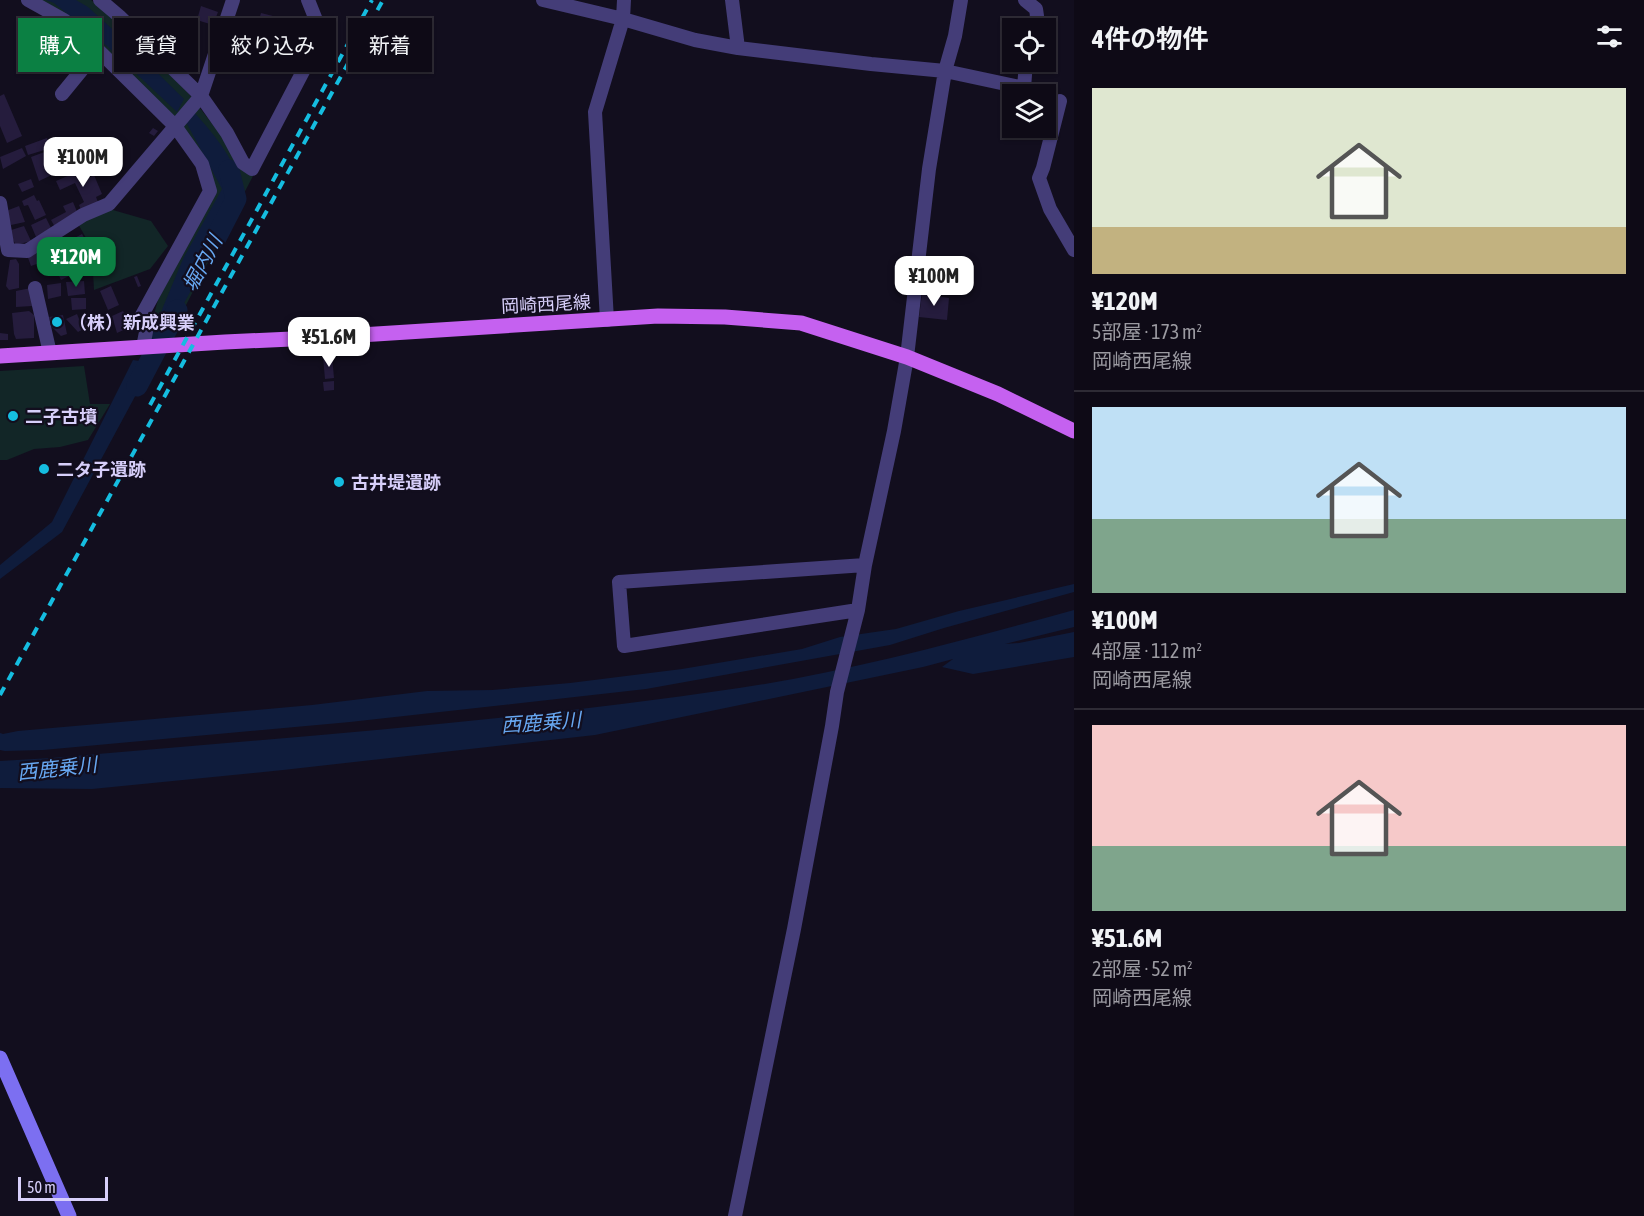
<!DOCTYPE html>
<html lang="ja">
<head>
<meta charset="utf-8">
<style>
	:root { --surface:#0e0a16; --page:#17131f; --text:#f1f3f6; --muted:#9b9aa1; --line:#2e2b35; --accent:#0b8043 }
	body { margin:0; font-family:"Asap Condensed","Noto Sans JP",sans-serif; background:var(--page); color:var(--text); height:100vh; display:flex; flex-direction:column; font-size:22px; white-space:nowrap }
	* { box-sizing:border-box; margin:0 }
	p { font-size:20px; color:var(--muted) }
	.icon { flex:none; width:33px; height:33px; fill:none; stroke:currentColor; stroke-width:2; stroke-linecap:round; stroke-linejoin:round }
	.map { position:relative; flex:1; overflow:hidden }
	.side { display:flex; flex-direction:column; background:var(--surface); width:570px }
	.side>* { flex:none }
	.hud { position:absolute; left:18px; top:18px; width:570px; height:54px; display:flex; gap:12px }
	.fabs { position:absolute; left:1002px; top:18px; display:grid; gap:12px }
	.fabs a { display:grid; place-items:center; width:54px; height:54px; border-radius:0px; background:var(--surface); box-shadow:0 2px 4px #0004,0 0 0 2px var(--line); font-size:30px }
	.scale { position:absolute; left:18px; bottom:15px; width:90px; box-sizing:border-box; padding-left:6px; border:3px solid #d7cffa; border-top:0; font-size:16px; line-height:21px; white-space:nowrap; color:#d7cffa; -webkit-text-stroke:4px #120e1e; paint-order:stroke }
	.price { position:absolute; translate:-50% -51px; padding:0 14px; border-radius:12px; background:#fff; color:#222; font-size:20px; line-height:39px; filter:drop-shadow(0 2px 3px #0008) }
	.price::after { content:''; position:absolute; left:50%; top:36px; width:18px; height:14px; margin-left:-9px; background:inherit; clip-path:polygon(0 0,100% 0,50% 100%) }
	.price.selected { background:var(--accent); color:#fff }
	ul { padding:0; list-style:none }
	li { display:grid; align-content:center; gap:12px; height:318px; padding:0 18px }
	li+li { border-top:2px solid var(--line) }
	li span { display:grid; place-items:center; height:186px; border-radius:0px; color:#555 }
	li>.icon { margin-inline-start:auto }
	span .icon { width:108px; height:108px; fill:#fffc; stroke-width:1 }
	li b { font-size:26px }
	h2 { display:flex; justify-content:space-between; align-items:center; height:72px; padding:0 18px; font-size:26px }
	.pill { padding:0 21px; border-radius:0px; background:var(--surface); box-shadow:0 2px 4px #0004,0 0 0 2px var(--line); font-size:21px; line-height:54px }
	.pill.selected { background:var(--accent); color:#fff }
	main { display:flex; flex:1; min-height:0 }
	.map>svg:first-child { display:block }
</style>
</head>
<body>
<main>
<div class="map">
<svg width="1074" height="1216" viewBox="0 0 1074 1216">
	<rect width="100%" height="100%" fill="#120e1e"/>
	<path fill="#122627" d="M38 0H91L122 25 189 94 227 143 239 168 253 176 172 332H149L158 300 211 201 186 131Z
		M106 208 151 221 168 246 150 269 94 290 93 272 102 266 77 222Z
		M84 366 90 404H110L88 440 60 447 34 449 7 460H0V371Z"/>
	<path fill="#0f1c3c" d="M46 0H76L88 7 121 37 184 99 177 112 108 47 54 3Z
		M194 112C209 129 242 165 238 190 237 198 231 208 228 216 211 257 188 295 167 334L154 335 163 307 183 259 222 189 186 122Z
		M133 360 153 363 62 532 0 579V565L52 522Z
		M1074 584V592L944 628 890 645 646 689 350 722 43 750 5 751 0 750V733L3 734 18 731 312 705 427 691 492 690 570 683 682 669 802 649 840 637 896 629 959 611Z
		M1074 610V627L1005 644 1019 643 1074 632V657L973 674 942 667 953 659 923 667 595 735 283 770 92 789 0 788V761L51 758C280 738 511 722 739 688 853 671 964 640 1074 610Z"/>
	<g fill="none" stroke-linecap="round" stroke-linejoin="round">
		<path stroke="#0f1c3c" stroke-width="21" d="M216 238 236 199 229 170
			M137 386 177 310"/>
	</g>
	<path fill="#251c3d" d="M201 6 218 12 213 25 197 20Z
		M261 13 273 16 267 36 252 32 255 22 258 23Z
		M4 94 22 136 7 143 0 126V96Z
		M153 128 158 131 154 136 149 133Z
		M47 138 51 148 28 155 25 146Z
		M22 148 26 156 3 169 0 157Z
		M50 150 58 172 39 181 31 157Z
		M84 169 88 178 94 175 102 194 96 197 98 202 82 212 79 205 84 202 75 183 60 190 56 181Z
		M31 179 34 187 22 192 18 184Z
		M34 195 37 201 39 200 46 215 35 220 28 205 24 206 22 201Z
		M73 202 78 214 55 227 51 220 66 212 63 206Z
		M19 206 25 222 11 225 6 211Z
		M46 218 52 230 36 237 31 225Z
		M24 226 31 241 16 245 8 231Z
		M82 234 92 252 81 257 71 240Z
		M56 238 59 243 51 248 48 245Z
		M42 246 46 253 61 246 75 273 61 280 51 259 31 266 27 255Z
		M16 259 19 264V288L9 290 6 286 10 260Z
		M137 276 141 286 138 287 134 277Z
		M84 281 85 294 68 296 66 282Z
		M61 283V296L48 299 47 285Z
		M111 286 119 305 108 310 100 291Z
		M31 288 32 306 16 307V291Z
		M922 294 949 298 947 320 919 317Z
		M71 298H86V309L72 310Z
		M29 311 34 315V338L16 339 14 334 12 313Z
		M123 311 130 327 117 333 112 316Z
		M90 312 97 328 88 331 82 317Z
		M77 314 83 329 78 332 66 319Z
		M63 315 67 334 61 336 51 326 49 317Z
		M0 333 8 334V340H0Z
		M332 356 334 378 325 379 323 357Z
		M334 381V390L324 391 323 382Z"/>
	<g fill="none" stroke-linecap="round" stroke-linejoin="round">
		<path stroke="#443d78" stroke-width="14" d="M28 0 64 20 98 50 175 126 202 164 210 191 142 315 146 332 143 347
			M100 0 119 16 201 96 227 133 243 163 252 169 322 35 308 0
			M543 0 623 19 695 40 738 48 871 64 945 71 1024 88 1042 94
			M732 0 738 48
			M1025 0 1036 9 1037 16 1033 28
			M1024 88 1026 62
			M62 94 98 50
			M1060 101 1043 168 1039 178 1050 209 1074 250
			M0 203 8 250 27 251 83 215 109 204 201 96 233 0
			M35 288 50 353
			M607 320 595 112 623 19 624 0
			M858 610 624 646 619 582 865 565
			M735 1216 794 929 832 726 837 692 858 610 865 565 894 431 907 357 929 169 945 71 955 36 961 0"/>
		<path stroke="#7c6ff1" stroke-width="15" d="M0 1058 69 1216"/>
		<path stroke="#c561f0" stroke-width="15" d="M0 356 225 342 313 338 658 316 725 317 801 323 907 357 998 394 1074 431"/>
		<path stroke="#15bde0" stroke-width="4" stroke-dasharray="9 8" stroke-linecap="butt" d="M150 405 372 0
			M0 695 383 0"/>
	</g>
	<g fill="#15bde0" stroke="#120e1e" stroke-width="2">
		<circle cx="57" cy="322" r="6"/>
		<circle cx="13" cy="416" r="6"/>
		<circle cx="44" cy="469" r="6"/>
		<circle cx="339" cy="482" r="6"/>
	</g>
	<g text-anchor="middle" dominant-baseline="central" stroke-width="4.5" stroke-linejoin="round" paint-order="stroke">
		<g font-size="18" fill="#d7cffa" stroke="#120e1e">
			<text transform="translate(546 304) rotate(-3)">岡崎西尾線</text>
		</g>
		<g font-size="18" font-weight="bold" fill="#d7cffa" stroke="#120e1e" text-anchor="start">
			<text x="69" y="322">（株）新成興業</text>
			<text x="25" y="416">二子古墳</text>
			<text x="56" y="469">二タ子遺跡</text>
			<text x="351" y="482">古井堤遺跡</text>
		</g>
		<g font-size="20" font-style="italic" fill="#67a7f1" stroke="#120e1e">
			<text transform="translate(202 263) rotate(-62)">堀内川</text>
			<text transform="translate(541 722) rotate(-4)">西鹿乗川</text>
			<text transform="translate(57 768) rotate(-6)">西鹿乗川</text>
		</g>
	</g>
</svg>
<div class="fabs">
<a><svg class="icon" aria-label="locate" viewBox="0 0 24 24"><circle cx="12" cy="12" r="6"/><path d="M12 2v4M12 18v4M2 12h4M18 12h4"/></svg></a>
<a><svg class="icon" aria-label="layers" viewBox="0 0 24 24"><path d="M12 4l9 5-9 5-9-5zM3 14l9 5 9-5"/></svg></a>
</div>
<div class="scale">50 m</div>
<b class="price" style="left:83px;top:188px">¥100M</b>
<b class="price selected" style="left:76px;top:288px">¥120M</b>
<b class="price" style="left:934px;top:307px">¥100M</b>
<b class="price" style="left:329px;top:368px">¥51.6M</b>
<div class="hud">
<a class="pill selected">購入</a>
<a class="pill">賃貸</a>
<a class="pill">絞り込み</a>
<a class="pill">新着</a>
</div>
</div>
<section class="side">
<h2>4件の物件<svg class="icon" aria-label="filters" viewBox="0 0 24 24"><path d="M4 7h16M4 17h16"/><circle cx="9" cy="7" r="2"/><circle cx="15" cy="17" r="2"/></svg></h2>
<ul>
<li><span style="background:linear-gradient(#dfe7d0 75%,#c2b280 0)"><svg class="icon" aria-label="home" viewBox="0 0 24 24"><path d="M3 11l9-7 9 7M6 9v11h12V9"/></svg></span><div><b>¥120M</b><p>5部屋 · 173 m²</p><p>岡崎西尾線</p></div></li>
<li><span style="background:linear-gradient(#bfe0f5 60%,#7fa58c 0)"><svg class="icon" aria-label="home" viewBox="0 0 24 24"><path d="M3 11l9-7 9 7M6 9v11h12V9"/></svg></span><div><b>¥100M</b><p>4部屋 · 112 m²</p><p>岡崎西尾線</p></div></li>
<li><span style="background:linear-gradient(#f6c9c9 65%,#7fa58c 0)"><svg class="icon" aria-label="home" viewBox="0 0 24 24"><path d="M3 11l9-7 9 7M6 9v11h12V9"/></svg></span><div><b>¥51.6M</b><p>2部屋 · 52 m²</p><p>岡崎西尾線</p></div></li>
</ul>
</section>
</main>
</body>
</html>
